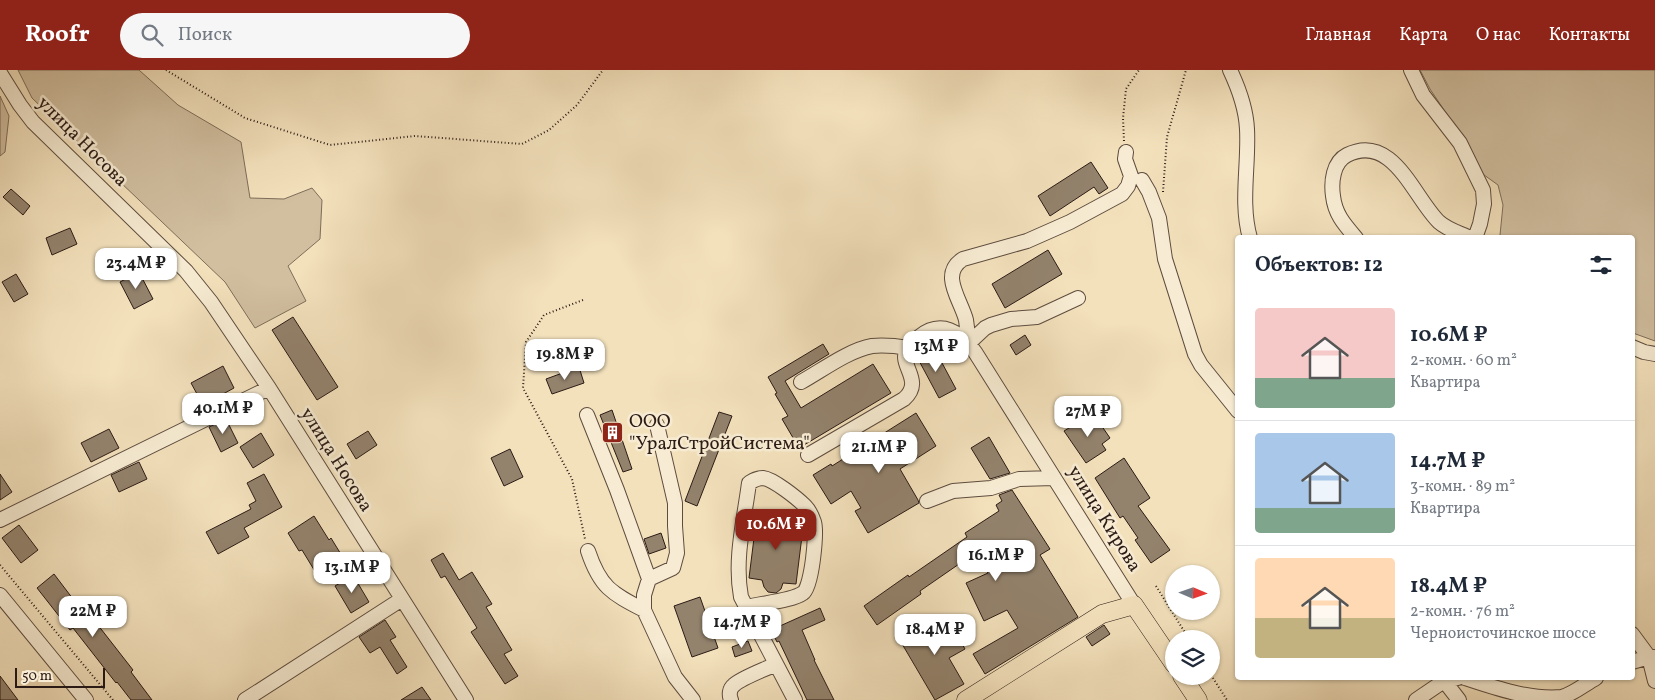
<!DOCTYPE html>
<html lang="ru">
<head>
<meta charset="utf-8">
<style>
	:root { --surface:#fff; --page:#f6f6f7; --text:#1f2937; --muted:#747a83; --line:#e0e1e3; --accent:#8f2418 }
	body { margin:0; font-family:Vollkorn,serif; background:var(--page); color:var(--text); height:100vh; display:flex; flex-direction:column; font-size:19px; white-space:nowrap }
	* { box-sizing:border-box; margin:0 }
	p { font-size:16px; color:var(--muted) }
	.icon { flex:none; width:28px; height:28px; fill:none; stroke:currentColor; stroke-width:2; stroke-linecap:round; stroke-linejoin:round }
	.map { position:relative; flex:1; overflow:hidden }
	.sheet { position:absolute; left:1235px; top:165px; width:400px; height:445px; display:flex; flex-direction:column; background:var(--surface); border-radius:5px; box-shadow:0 1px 4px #0004 }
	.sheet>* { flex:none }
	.needle { width:32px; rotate:92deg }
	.fabs { position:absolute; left:1165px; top:495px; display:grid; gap:10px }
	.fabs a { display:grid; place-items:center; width:55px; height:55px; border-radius:50%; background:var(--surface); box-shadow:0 1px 4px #0004; font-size:25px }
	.scale { position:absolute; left:15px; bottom:12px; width:90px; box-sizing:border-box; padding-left:5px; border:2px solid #2c1b15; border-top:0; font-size:14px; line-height:18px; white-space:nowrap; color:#2c1b15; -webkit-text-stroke:4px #f7ecd3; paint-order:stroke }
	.price { position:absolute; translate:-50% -42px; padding:0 11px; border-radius:10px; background:#fff; color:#222; font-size:16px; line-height:32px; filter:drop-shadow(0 1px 2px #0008) }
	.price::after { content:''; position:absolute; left:50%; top:30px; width:15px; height:11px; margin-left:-8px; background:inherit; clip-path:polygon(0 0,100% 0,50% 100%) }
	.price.selected { background:var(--accent); color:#fff }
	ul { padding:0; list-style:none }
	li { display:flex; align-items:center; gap:15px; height:125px; padding:0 20px }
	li+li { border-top:1px solid var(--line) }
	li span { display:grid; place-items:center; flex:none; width:140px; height:100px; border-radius:5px; color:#555 }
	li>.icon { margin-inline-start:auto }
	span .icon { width:60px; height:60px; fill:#fffc; stroke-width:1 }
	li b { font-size:21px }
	h2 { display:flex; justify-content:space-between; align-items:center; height:60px; padding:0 20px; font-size:21px }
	header { display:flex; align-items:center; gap:30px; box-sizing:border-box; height:70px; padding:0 25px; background:var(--accent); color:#fff }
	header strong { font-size:24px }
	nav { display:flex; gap:28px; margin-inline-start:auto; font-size:18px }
	.search { width:350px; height:45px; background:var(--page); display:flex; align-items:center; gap:12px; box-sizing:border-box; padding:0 18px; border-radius:28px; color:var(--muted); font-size:19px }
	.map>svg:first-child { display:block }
</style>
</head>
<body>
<header>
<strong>Roofr</strong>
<div class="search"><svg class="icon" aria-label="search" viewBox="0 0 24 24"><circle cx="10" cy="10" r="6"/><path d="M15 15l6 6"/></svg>Поиск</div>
<nav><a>Главная</a><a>Карта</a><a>О нас</a><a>Контакты</a></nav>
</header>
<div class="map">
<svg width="1655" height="630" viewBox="0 0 1655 630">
	<rect width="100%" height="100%" fill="#f3e1bc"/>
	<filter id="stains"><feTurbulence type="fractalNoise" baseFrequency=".004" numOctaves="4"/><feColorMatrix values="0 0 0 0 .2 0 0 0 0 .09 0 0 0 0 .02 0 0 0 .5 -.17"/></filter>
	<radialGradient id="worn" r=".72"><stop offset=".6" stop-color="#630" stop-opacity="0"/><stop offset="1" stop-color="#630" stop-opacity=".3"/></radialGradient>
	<path fill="#d1bfa0" stroke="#7e6d5a" d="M18 0H139L178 35 241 72 250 128 284 129 312 118 322 130 320 169 288 196 306 231 255 258 225 212 32 28Z
		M1420 0H1655V271L1633 263 1632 168 1502 167 1500 165 1503 135 1498 115 1480 102 1452 52 1430 19Z
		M0 26 9 46 5 82 0 86Z"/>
	<path fill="#93826c" stroke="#2c1b15" d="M1091 92 1108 118 1099 124 1094 117 1050 146 1038 126Z
		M11 119 30 136 23 145 3 127Z
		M70 158 77 174 52 185 46 168Z
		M1048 180 1062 204 1005 238 992 214Z
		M139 202 153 229 134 239 120 212Z
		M16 204 28 224 14 232 2 212Z
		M293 247 338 317 317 330 272 260Z
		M1025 265 1031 275 1016 285 1010 275Z
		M823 274 829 284 785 311 801 338 873 294 891 323 799 378 782 349 788 346 775 324 777 323 768 307Z
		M934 278 956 319 939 328 917 287Z
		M223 296 234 318 203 335 191 313Z
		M579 297 584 313 552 324 546 309Z
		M612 340 632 399 623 402 600 345Z
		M719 342 732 346 697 436 685 431Z
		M916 343 936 376 900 399 918 430 919 433 868 463 855 441 861 438 851 421 831 434 813 405 831 394 832 396Z
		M1092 344 1099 356 1101 355 1110 368 1102 374 1106 380 1086 393 1064 361Z
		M226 349 238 373 221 382 209 357Z
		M109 359 119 378 91 392 81 373Z
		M368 361 377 375 356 389 347 374Z
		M261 363 274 385 253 398 240 377Z
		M989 367 1010 403 990 409 971 378Z
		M510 379 523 407 504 416 491 388Z
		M1124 388 1150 428 1138 436 1170 480 1151 493 1135 470 1138 468 1123 446 1120 448 1095 408Z
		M139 392 147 409 119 422 111 405Z
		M0 404 12 422 0 430Z
		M264 404 282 437 244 458 249 467 218 484 206 462 251 439 249 435 256 431 247 413Z
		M1012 420 1050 479 1040 485 1078 547 985 604 973 584 1018 558 1007 540 984 551 966 513 988 503 975 483 920 521 921 524 877 555 864 536 908 505 909 507 967 467 965 463 999 441 996 435 1002 431 999 425Z
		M757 444 804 450 796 514 783 513 781 519 776 523 768 522 764 517 762 510 749 508Z
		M314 446 329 470 331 468 342 486 316 503 302 480 299 481 288 463Z
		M19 455 38 480 21 493 2 468Z
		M661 463 666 478 649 484 644 469Z
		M443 483 459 510 472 502 492 534 486 537 512 580 504 584 518 606 505 614 471 562 477 558 445 506 441 508 431 490Z
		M54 504 73 529 71 530 89 553 94 550 133 600 131 602 152 630H131L117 612 116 613 73 558 70 560 37 518Z
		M353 505 369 532 351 543 335 516Z
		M700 527 718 578 692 587 674 536Z
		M820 538 825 550 802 560 815 590H814L834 630H807L779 571 777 572 771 560Z
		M947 548 965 579 949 588 964 614 935 630 898 567 928 550 932 557Z
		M385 550 396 567 390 570 407 597 397 604 380 577 370 583 359 567Z
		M1104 555 1110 564 1092 576 1086 567Z
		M748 571 752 581 735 587 732 577Z
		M0 606 18 630H0Z
		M422 617 431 630H401Z"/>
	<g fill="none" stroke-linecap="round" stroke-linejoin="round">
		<defs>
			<path id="minor" d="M1230 0C1239 19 1246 38 1247 59 1249 95 1240 133 1250 168
				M1411 0 1423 25 1460 73 1483 120 1484 134 1480 154 1475 168
				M0 3 20 35 33 52 186 201 211 232 269 318 466 630
				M1142 110 1149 122 1159 148 1165 189 1195 284 1201 295 1238 341
				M1356 168C1344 154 1335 144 1333 126 1331 112 1333 92 1347 85 1393 62 1414 128 1439 152 1448 160 1460 163 1470 168
				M1078 228 1037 247 1011 249 991 255 985 258 969 273C968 266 967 257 966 250 961 230 939 204 963 189L1027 171 1070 152 1122 124 1128 116 1131 106 1125 89 1126 82
				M1632 277 1644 282 1655 284
				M801 312C821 301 849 280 872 276 884 275 896 276 908 278
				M587 345 617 420 649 509 644 525V540L675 607 693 630
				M808 385 904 329C924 311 900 297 906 281 908 276 915 271 919 267 941 249 961 262 975 282L1134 535
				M927 431 953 421 991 418 1019 409 1054 408
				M0 450 269 318
				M588 481C600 517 611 523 644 540
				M649 509 673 498 677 483 675 456V433L657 355
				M0 525 86 630
				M747 537C761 533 792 531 803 523 812 517 817 462 814 452 812 446 809 440 805 436 797 428 773 409 763 408 757 408 754 410 749 413 744 451 734 490 741 527L795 630
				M1632 564 1649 587H1655
				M1632 592 1649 587 1655 611
				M1442 608 1459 630
				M1465 608C1495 618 1530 630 1562 627 1575 623 1585 614 1596 608
				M245 630 402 529
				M731 630C729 625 729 619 734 615 741 608 766 599 776 594
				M1416 630 1444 611 1458 608"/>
			<path id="major" d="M1182 606 1198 630
				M966 630 1102 544 1134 535 1174 594"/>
		</defs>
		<use href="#minor" stroke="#5e4c3f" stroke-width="16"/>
		<use href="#major" stroke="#2c1b15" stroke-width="19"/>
		<path stroke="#2c1b15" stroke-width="2" stroke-dasharray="1 2.5" stroke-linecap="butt" d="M166 0 245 48 330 75 415 66 522 74 549 60 577 35 603 0
			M1124 71 1123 48 1126 19 1139 0
			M1163 122 1167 67 1186 0
			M583 230 544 245 526 272 523 318 572 409 585 469
			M0 495 113 630
			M1156 516 1189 569
			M1211 605 1227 630"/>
		<use href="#minor" stroke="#f7ecd3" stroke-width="14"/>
		<use href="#major" stroke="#f3e1bc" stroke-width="18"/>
	</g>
	<defs>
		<symbol id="building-square" viewBox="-11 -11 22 22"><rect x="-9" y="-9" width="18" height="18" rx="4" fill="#8f2418" stroke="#f7ecd3"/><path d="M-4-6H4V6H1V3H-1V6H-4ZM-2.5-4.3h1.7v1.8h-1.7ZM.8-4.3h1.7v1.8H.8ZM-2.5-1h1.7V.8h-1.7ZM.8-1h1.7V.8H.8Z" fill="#fff"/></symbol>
	</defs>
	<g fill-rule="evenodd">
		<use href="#building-square" x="600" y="350" width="25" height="25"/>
	</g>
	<g text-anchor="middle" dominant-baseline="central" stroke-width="5" stroke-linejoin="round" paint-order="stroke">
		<g font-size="19" fill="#2c1b15" stroke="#f7ecd3">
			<text transform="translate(82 72) rotate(45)">улица Носова</text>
			<text transform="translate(336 390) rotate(58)">улица Носова</text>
			<text transform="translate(1104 449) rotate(58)">улица Кирова</text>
		</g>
		<g font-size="19" fill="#2c1b15" stroke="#f7ecd3" text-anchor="start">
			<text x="629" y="352">ООО<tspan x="629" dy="22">"УралСтройСистема"</tspan></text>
		</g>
	</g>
	<rect width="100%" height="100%" filter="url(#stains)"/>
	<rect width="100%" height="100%" fill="url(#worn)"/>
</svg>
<div class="fabs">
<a><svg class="needle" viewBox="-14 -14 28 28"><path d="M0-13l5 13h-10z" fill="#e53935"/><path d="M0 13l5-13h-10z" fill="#747a83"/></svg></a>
<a><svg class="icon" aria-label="layers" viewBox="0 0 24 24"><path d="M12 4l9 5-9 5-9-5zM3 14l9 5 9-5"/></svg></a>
</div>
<div class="scale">50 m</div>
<b class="price" style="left:136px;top:220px">23.4M ₽</b>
<b class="price" style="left:936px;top:303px">13M ₽</b>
<b class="price" style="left:565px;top:311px">19.8M ₽</b>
<b class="price" style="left:223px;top:365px">40.1M ₽</b>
<b class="price" style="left:1088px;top:368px">27M ₽</b>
<b class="price" style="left:879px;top:404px">21.1M ₽</b>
<b class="price selected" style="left:776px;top:481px">10.6M ₽</b>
<b class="price" style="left:996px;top:512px">16.1M ₽</b>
<b class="price" style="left:352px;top:524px">13.1M ₽</b>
<b class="price" style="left:93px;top:568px">22M ₽</b>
<b class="price" style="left:742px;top:579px">14.7M ₽</b>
<b class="price" style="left:935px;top:586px">18.4M ₽</b>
<section class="sheet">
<h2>Объектов: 12<svg class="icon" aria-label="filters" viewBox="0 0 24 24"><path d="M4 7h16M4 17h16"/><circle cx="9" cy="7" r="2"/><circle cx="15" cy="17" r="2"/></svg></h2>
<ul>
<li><span style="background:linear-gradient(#f6c9c9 70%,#7fa58c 0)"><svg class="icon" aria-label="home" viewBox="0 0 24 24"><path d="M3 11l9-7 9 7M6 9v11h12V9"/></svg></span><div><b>10.6M ₽</b><p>2-комн. · 60 m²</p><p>Квартира</p></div></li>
<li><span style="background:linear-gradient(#a9c7e8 75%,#7fa58c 0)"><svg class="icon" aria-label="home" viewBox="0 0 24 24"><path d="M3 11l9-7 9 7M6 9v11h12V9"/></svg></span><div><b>14.7M ₽</b><p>3-комн. · 89 m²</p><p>Квартира</p></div></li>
<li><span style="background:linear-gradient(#ffd9b3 60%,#c2b280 0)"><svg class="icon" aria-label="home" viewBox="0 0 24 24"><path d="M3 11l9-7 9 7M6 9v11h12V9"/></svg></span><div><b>18.4M ₽</b><p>2-комн. · 76 m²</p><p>Черноисточинское шоссе</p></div></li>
</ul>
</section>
</div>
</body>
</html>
